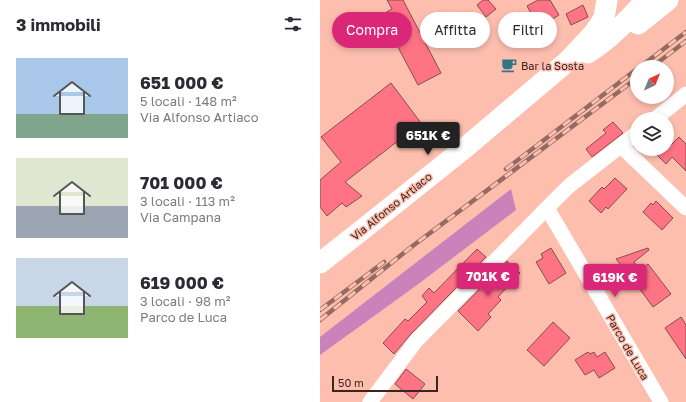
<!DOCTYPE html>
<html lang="it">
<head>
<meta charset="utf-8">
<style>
	:root { --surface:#fff; --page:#f2f2f3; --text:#2b2b33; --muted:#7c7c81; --accent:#db2777 }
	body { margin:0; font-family:"Golos Text",sans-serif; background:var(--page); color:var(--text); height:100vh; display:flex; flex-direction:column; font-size:15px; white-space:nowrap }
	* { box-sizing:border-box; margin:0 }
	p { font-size:13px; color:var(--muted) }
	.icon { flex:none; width:22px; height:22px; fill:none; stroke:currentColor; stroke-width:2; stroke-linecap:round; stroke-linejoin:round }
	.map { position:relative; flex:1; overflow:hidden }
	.panel { display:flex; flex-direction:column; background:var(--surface); width:320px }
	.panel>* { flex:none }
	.guide { position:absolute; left:12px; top:12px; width:294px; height:36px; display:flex; gap:8px }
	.needle { width:26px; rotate:43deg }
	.fabs { position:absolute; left:310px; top:60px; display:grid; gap:8px }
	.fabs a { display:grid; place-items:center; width:44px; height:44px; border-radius:50%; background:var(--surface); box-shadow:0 2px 6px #0003; font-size:20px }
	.scale { position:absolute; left:12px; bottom:10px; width:106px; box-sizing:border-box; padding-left:4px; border:2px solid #3d251f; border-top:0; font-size:11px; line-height:14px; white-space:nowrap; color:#3d251f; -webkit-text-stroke:3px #fdbeae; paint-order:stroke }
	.price { position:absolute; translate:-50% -34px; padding:0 9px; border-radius:4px; background:var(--accent); color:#fff; font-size:13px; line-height:26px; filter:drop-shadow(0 1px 2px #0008) }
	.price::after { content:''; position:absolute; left:50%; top:24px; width:12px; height:9px; margin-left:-6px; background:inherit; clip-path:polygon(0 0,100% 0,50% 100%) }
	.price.selected { background:#222; color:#fff }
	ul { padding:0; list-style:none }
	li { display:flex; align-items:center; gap:12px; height:100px; padding:0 16px }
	li span { display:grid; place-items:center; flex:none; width:112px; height:80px; border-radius:0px; color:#555 }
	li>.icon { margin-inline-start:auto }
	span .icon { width:48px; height:48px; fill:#fffc; stroke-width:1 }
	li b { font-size:17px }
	h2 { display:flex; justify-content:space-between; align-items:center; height:48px; padding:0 16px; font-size:17px }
	.pill { padding:0 14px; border-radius:18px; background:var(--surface); box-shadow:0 2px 6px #0003; font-size:14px; line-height:36px }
	.pill.selected { background:var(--accent); color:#fff }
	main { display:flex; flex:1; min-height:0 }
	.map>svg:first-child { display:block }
</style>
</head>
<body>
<main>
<section class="panel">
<h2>3 immobili<svg class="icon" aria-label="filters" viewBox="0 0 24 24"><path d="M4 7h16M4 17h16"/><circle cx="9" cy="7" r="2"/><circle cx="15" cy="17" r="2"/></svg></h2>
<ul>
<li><span style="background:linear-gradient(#a9c7e8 70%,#7fa58c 0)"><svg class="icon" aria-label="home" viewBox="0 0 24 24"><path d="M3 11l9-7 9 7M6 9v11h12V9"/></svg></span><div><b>651 000 €</b><p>5 locali · 148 m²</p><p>Via Alfonso Artiaco</p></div></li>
<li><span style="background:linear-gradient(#dfe7d0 60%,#9aa5b1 0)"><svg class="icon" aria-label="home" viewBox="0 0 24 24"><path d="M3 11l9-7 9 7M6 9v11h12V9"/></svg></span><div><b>701 000 €</b><p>3 locali · 113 m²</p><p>Via Campana</p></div></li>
<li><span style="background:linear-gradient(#c9d6e8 60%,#8fb573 0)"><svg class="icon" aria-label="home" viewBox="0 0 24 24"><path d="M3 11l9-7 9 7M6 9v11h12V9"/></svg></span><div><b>619 000 €</b><p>3 locali · 98 m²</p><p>Parco de Luca</p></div></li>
</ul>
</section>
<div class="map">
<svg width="366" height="402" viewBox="0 0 366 402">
	<rect width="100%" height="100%" fill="#fdbeae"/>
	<path fill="#c983ba" d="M191 189 196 210 97 285 0 355V337Z"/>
	<path fill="#ff7485" stroke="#854d51" d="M67 0H83L121 73 98 85 61 15 72 9Z
		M163 0H168L176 9 166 17 157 5Z
		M218 0H230L239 15 219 27 207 6Z
		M263 5 268 17 251 25 246 14Z
		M71 83 101 123 25 182 42 196 26 207 22 203 7 216 0 207V180L21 162 1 137Z
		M293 122 303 133 272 157 266 149 286 133 283 130Z
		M359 137 366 144V171L352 157 346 164 331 149H347Z
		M295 178 307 189 288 209 286 207 281 213 269 201 282 187 284 189Z
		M336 201 353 218 342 230 323 212 331 203 333 205Z
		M231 248 246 273 229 284 216 262 223 258 221 254Z
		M328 248 329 250 314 262 320 270 328 264 351 294 333 307 305 269H304L296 259Z
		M157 249 166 257 90 335 74 354 63 343 85 319 88 321 107 302 102 296 109 288 114 293Z
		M187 261 200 273 178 297 181 300 168 314 171 317 158 331 138 311Z
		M361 317 366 325V359L345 328Z
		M233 322 250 338 224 366 207 350Z
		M268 352 270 354 274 352 277 357 285 352 295 368 279 378 274 370 265 375 255 360Z
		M86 369 105 384 93 399 75 384Z"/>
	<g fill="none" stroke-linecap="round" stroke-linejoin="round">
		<path stroke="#fff" stroke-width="15" d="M335 119 366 94
			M301 146 366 208
			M227 208 341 402
			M50 402 96 341 227 208 249 186 317 133"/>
		<path stroke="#fff" stroke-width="21" d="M318 24 348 0
			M268 53C290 39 308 20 326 0
			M0 263 42 230 146 147 249 60 275 32 284 18 287 0"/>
		<defs>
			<path id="rail" d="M320 67 366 32
				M332 67 366 41
				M186 169 317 69
				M0 310 64 262
				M0 320 90 248 317 78"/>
		</defs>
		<use href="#rail" stroke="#956b61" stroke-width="4.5"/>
		<use href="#rail" stroke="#fdbeae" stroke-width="3" stroke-dasharray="9" stroke-linecap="butt"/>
	</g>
	<defs>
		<symbol id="cafe-bare" viewBox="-9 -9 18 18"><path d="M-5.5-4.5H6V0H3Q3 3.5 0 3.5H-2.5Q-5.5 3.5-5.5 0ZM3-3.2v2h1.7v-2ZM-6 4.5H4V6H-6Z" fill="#327685" stroke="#fdbeae" stroke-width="2.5" paint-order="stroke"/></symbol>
	</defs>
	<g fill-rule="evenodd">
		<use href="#cafe-bare" x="178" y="54" width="22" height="22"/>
	</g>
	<g text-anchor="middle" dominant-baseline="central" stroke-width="3" stroke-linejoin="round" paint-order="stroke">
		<g font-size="11" fill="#3d251f" stroke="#fdbeae" text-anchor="start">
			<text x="201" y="65">Bar la Sosta</text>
		</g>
		<g font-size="11" fill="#3d251f" stroke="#fdbeae">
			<text transform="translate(71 206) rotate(-39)">Via Alfonso Artiaco</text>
			<text transform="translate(308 347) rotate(60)">Parco de Luca</text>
		</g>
	</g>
</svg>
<div class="fabs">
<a><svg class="needle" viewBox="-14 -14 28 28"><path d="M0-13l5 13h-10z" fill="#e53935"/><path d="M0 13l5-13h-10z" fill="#7c7c81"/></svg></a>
<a><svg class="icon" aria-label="layers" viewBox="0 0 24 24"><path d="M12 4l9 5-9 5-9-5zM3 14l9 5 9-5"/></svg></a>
</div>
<div class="scale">50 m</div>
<b class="price selected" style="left:108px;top:156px">651K €</b>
<b class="price" style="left:168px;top:297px">701K €</b>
<b class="price" style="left:295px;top:298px">619K €</b>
<div class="guide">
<a class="pill selected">Compra</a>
<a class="pill">Affitta</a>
<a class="pill">Filtri</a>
</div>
</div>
</main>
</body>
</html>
